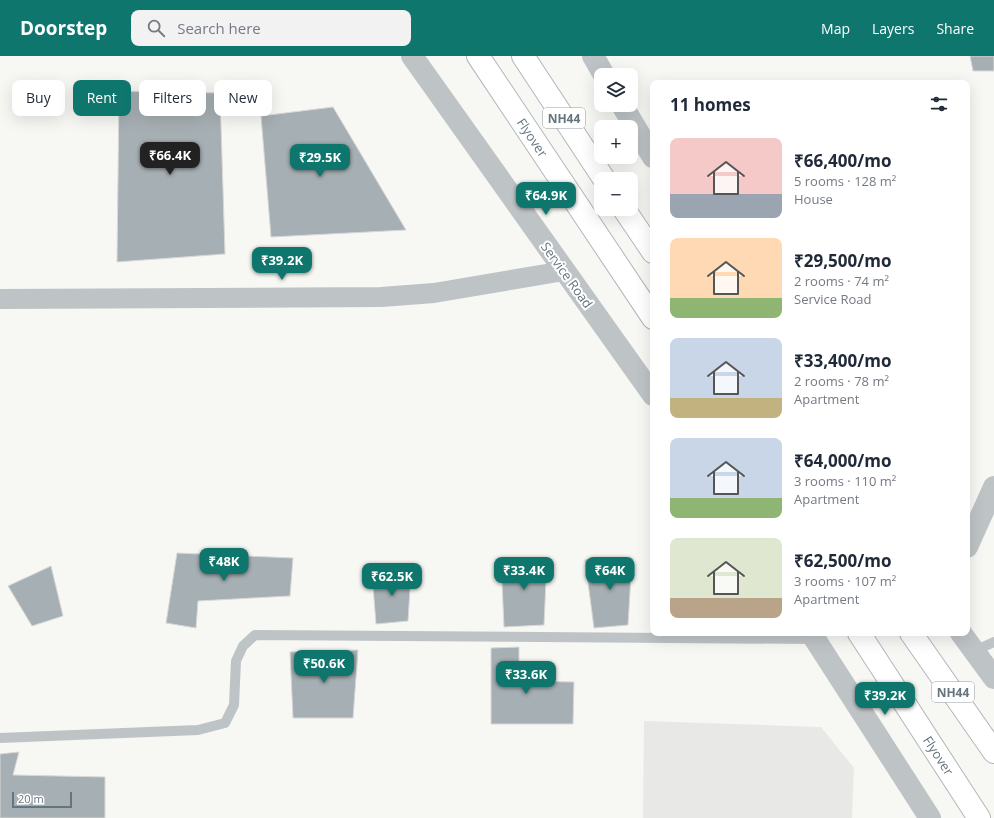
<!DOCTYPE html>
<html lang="en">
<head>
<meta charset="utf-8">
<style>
	:root { --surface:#fff; --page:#f2f2f3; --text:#1f2937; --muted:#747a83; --accent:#0f766e }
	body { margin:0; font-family:"Open Sans",sans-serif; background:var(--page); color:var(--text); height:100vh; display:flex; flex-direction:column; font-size:15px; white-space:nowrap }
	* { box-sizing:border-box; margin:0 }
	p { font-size:13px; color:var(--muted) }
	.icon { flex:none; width:22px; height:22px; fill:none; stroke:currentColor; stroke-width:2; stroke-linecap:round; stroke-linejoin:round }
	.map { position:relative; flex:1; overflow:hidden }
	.drawer { position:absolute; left:650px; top:24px; width:320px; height:556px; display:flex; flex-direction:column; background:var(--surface); border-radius:8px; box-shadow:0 4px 16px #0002 }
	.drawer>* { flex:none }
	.hud { position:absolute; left:12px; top:24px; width:380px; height:36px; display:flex; gap:8px }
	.buttons { position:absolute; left:594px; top:12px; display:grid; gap:8px }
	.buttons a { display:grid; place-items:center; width:44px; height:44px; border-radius:8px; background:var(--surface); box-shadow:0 4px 16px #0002; font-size:20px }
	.scale { position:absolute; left:12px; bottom:10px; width:60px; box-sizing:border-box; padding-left:4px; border:2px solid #64757d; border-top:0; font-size:11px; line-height:14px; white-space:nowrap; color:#64757d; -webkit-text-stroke:3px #fff; paint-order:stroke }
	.price { position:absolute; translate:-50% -34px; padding:0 9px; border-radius:8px; background:var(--accent); color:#fff; font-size:13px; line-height:26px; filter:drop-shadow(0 1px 2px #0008) }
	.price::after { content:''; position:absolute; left:50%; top:24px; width:12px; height:9px; margin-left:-6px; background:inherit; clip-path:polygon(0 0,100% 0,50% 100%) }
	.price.on { background:#222; color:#fff }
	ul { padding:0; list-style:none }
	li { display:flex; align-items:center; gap:12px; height:100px; padding:0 20px }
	li span { display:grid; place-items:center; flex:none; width:112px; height:80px; border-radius:8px; color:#555 }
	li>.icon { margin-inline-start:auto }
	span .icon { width:48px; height:48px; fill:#fffc; stroke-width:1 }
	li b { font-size:17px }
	h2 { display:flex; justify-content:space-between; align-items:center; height:48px; padding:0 20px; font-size:17px }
	.tag { padding:0 14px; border-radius:8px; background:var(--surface); box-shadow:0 4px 16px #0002; font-size:14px; line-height:36px }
	.tag.on { background:var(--accent); color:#fff }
	header { display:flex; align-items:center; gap:24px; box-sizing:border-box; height:56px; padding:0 20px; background:var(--accent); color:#fff }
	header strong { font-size:19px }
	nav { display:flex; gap:22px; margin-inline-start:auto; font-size:14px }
	.search { width:280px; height:36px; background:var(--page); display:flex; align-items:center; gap:10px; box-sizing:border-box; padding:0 14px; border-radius:8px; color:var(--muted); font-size:15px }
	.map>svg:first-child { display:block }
</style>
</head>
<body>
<header>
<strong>Doorstep</strong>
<div class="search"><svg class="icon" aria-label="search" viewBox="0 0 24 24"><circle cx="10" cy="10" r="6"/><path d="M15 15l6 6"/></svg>Search here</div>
<nav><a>Map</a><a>Layers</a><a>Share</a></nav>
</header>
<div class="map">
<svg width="994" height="762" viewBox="0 0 994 762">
	<rect width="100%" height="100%" fill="#f7f7f4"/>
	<path fill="#e8e8e7" d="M644 665 821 671 854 712 852 762H643Z"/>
	<path fill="#a6afb3" stroke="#d8d8d7" d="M970 0H994V15H973Z
		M119 35 220 37 225 198 117 206Z
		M333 51 406 174 271 181 261 60Z
		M177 497 293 502 290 540 198 545 196 572 166 567Z
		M547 502 544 569 504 571 501 503Z
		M632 502 628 569 594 572 585 504Z
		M51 510 63 560 32 570 8 530Z
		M372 517H411L408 565 376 568Z
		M519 591V625L574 626 573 668H491V592Z
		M358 594 353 662H293L290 596Z
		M19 696 13 719 105 721V762H0V698Z"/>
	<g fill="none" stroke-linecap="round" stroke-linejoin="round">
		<defs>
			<g id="trunk">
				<path id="s1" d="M478 0 653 262"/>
				<path d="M523 0 604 123"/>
				<path d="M624 153 653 196"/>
				<path id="s2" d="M859 577 979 762"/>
				<path d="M911 577 994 696"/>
			</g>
		</defs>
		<use href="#trunk" stroke="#b2b7b9" stroke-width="24"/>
		<path stroke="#bec3c6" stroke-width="10" d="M974 595 994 586
			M0 682 198 674 225 667 234 649 236 605 243 590 255 579 815 583"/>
		<path stroke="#bec3c6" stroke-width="20" d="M0 243 381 241 434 237 564 215"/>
		<path stroke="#bec3c6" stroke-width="22" d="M412 0 653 339
			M593 0 604 19
			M622 49 653 101
			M967 491 994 431
			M811 577 930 762
			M961 577 994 622"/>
		<use href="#trunk" stroke="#fff" stroke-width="22"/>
	</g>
	<g text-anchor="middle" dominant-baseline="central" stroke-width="4" stroke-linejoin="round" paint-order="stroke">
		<g fill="#fff" stroke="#929ea4" stroke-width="1">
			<rect x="543" y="52" width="42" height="20" rx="3"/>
			<rect x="932" y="626" width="42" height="20" rx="3"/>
		</g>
		<g font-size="12" font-weight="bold" fill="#64757d">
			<text x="564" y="62">NH44</text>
			<text x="953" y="636">NH44</text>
		</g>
		<g font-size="13" fill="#64757d" stroke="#fff">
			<text stroke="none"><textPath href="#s1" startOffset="98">Flyover</textPath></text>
			<text transform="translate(567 219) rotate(54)">Service Road</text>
			<text stroke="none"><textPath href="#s2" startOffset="146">Flyover</textPath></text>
		</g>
	</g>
</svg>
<div class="buttons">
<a><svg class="icon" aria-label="layers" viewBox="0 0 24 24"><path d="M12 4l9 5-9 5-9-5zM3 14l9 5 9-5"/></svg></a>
<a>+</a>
<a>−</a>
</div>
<div class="scale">20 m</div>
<b class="price on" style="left:170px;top:120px">₹66.4K</b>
<b class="price" style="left:320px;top:122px">₹29.5K</b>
<b class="price" style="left:546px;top:160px">₹64.9K</b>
<b class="price" style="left:282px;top:225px">₹39.2K</b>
<b class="price" style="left:224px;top:526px">₹48K</b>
<b class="price" style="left:524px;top:535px">₹33.4K</b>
<b class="price" style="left:610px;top:535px">₹64K</b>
<b class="price" style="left:392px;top:541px">₹62.5K</b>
<b class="price" style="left:324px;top:628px">₹50.6K</b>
<b class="price" style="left:526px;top:639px">₹33.6K</b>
<b class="price" style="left:885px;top:660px">₹39.2K</b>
<div class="hud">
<a class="tag">Buy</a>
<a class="tag on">Rent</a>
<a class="tag">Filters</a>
<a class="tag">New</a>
</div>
<section class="drawer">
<h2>11 homes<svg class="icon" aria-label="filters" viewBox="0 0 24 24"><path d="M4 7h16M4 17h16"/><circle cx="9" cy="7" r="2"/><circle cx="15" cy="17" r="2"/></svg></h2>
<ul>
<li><span style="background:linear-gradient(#f6c9c9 70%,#9aa5b1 0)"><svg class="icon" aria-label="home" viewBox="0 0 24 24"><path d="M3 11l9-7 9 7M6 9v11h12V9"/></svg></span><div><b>₹66,400/mo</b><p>5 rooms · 128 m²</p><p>House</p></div></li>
<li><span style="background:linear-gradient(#ffd9b3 75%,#8fb573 0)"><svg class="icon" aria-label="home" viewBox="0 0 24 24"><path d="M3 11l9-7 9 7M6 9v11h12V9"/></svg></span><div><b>₹29,500/mo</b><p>2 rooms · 74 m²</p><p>Service Road</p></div></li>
<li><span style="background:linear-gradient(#c9d6e8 75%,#c2b280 0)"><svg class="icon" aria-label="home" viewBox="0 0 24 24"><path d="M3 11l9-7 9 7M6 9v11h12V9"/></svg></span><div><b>₹33,400/mo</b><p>2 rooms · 78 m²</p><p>Apartment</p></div></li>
<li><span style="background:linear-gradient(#c9d6e8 75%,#8fb573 0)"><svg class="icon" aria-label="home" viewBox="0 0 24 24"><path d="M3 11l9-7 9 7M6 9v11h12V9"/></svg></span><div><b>₹64,000/mo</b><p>3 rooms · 110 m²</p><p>Apartment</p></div></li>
<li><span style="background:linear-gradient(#dfe7d0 75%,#b9a48a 0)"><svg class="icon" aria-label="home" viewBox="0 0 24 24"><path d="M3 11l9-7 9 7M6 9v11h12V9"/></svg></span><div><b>₹62,500/mo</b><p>3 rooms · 107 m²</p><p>Apartment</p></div></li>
</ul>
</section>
</div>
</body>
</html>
